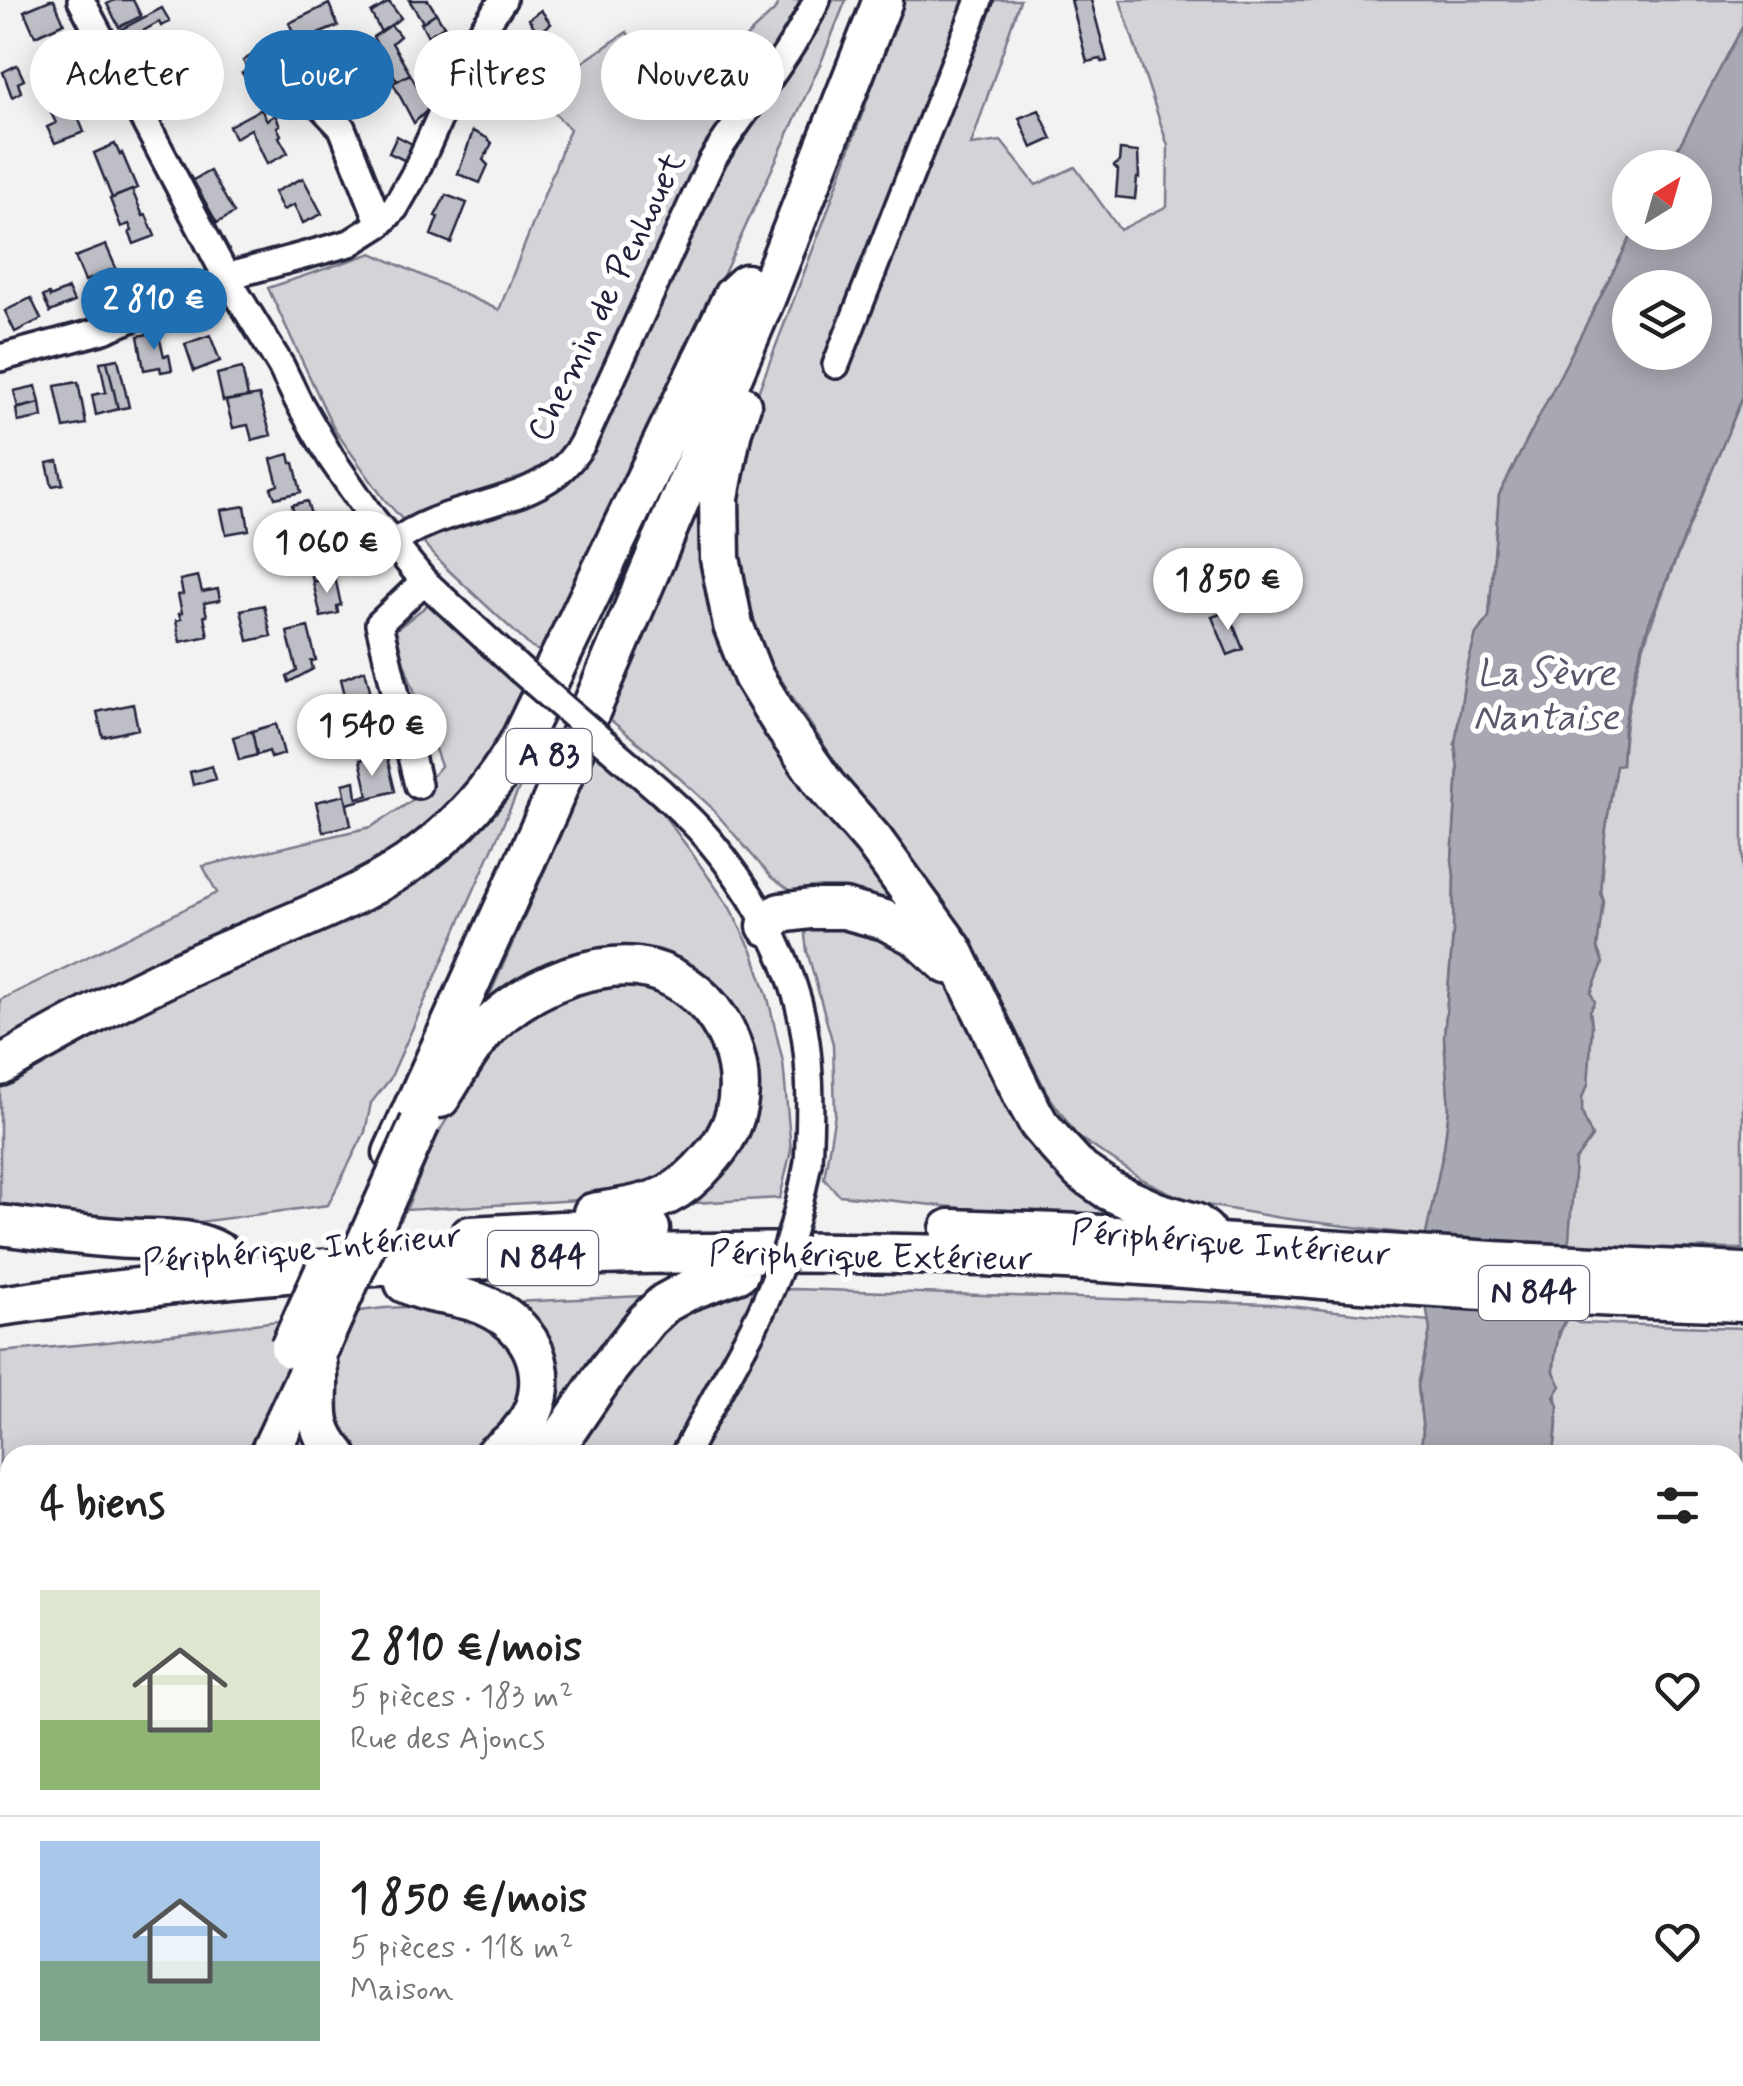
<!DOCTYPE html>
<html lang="fr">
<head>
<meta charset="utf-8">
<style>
	:root { --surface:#fff; --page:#f2f2f2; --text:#222; --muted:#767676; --line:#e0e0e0; --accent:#1f6fb2 }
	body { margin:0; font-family:Mynerve,sans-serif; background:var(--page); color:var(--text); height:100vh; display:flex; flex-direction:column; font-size:38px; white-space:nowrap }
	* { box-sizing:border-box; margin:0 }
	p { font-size:32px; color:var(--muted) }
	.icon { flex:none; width:55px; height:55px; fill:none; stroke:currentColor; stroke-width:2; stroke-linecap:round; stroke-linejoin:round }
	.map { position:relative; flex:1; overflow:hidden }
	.panel { position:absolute; left:0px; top:1445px; width:1745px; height:642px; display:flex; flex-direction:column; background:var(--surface); border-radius:30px 30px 0 0; box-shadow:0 5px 25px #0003 }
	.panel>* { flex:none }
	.guide { position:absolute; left:30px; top:30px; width:1000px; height:90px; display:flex; gap:20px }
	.needle { width:65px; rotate:37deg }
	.fabs { position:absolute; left:1612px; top:150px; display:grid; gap:20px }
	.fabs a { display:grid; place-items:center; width:100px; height:100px; border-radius:50%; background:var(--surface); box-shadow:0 5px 25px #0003; font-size:50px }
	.price { position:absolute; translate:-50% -85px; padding:0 22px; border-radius:35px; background:#fff; color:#222; font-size:32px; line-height:65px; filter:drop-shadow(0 2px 5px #0008) }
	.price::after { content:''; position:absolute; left:50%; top:60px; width:30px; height:22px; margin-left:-15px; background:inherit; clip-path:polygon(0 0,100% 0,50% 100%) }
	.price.current { background:var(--accent); color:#fff }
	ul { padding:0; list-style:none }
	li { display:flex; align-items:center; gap:30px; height:250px; padding:0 40px }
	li+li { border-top:2px solid var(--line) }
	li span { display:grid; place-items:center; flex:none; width:280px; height:200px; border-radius:0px; color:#555 }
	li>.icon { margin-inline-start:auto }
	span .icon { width:120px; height:120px; fill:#fffc; stroke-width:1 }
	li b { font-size:42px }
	h2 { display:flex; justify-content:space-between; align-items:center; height:120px; padding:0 40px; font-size:42px }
	.chip { padding:0 35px; border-radius:45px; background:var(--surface); box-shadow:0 5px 25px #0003; font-size:35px; line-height:90px }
	.chip.current { background:var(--accent); color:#fff }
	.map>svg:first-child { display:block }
</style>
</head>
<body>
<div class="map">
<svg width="1743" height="2086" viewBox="0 0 1743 2086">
	<rect width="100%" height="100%" fill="#f2f2f3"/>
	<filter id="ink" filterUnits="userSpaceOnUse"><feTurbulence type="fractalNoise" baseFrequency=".01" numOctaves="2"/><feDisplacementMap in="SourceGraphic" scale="20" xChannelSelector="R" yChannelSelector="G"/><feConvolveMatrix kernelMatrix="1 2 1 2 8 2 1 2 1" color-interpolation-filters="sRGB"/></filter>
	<g filter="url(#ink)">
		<path fill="#d3d3d8" stroke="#7a7a8a" stroke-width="2.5" d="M780 0H846L822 60 549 655 532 648 445 567 384 499 334 429 268 288 372 253 499 310 570 129 536 94 627 32 677 102 774 11Z
			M903 0H1020L971 145 1001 141 1036 185 1075 167 1120 230 1167 206 1168 146 1120 0H1743V26L1668 167 1630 168V232L1633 233 1499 495 1489 617 1476 634 1466 673 1455 744 1458 769 1452 860 1454 875 1453 934 1444 1037 1449 1109 1444 1148 1426 1236 1281 1218 1189 1202 1140 1178 1077 1136 1047 1093 989 977 943 900 845 777 752 635 732 529 757 395 825 218Z
			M1743 396V1249L1568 1247 1575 1161 1592 1137 1582 1113V1097L1588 1085 1592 1026 1590 1011 1591 993 1603 963 1597 948 1603 901 1600 892 1605 834 1616 764H1622C1626 682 1653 615 1684 540 1703 492 1723 444 1743 396Z
			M702 496 718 619 921 923 856 901 790 890 772 878 709 805 663 763 608 718Z
			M430 603 529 697 456 805 386 860 172 957 0 1049V1000L217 893 203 866 371 827 410 802 441 766 393 632Z
			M549 721 390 1079 371 1103 365 1132 328 1205 146 1229 0 1209V1080L251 955 308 933Z
			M592 750 654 802 689 849 730 908 753 953 768 998 783 1062 791 1150 780 1198 676 1204 754 1074 675 970 481 1015 563 829Z
			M806 926H863L928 959 1141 1222 961 1208 839 1195 824 1178 835 1114 833 1044 807 951 805 936Z
			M604 981 665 986 710 1028 728 1096 685 1169 632 1197 406 1210 436 1137 456 1104 451 1099 519 1013Z
			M794 1289 1271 1304 1430 1321V1331L1418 1386 1423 1431 1420 1455H10V2078H57L55 2082 57 2086H0V1352L99 1343 384 1308Z
			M1567 1318 1579 1323 1743 1328V2086H1555L1554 2078H1735V1455H1554C1555 1440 1559 1421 1557 1406 1553 1376 1551 1345 1567 1318Z
			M757 2078H1401V2086H762Z"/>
		<path fill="#a8a8b2" stroke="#727282" stroke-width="2.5" fill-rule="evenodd" d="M1743 26V396L1649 623 1635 671 1624 726 1622 764 1616 765 1605 834 1600 892 1603 901 1597 948 1603 963 1591 993 1595 1002 1590 1011 1592 1026 1588 1085 1582 1097V1113L1592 1137 1575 1161 1566 1277 1576 1302 1559 1331 1553 1370 1561 1386 1554 1397 1558 1406 1554 1455H1420L1423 1431 1418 1386 1430 1331 1422 1277 1424 1244 1444 1148 1449 1109 1444 1037 1453 934 1454 875 1452 860 1458 769 1455 744 1466 673 1476 634 1489 617 1499 495 1633 233 1695 232V168L1668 167ZM1630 288H1695V352H1630Z
			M1401 2078H1554L1555 2086H1401Z"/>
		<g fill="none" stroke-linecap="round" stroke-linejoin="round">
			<path stroke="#727282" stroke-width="5" d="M1735 1560 1743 1556"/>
		</g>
		<path fill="#bebec6" stroke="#22223b" stroke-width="2.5" d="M50 0H54L64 23 35 36 24 11Z
			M115 0H133L141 16 119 27 107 4Z
			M409 0H428L436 13 423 22Z
			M1071 0H1091L1107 61 1102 62 1101 59 1087 62Z
			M389 2 401 18 381 32 371 13Z
			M329 4 338 26 318 34 323 44 302 54 297 42 302 40 299 32 294 34 289 23Z
			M162 8 170 22 161 26 159 22 143 31 155 54 138 64 120 30Z
			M541 10 551 24 538 33 529 19Z
			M436 13 444 26 428 36 421 23Z
			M391 25 400 36 392 43 410 74 397 81 373 37Z
			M444 26 457 45 456 55 441 53 428 36Z
			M272 42 291 71 280 79 275 71 265 78 268 81 260 87 256 81 250 84 242 73 248 69 243 61Z
			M72 45 88 74 67 85 61 75 45 84 35 66Z
			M155 54 170 81 175 78 178 84 156 96 138 64Z
			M17 65 24 80 18 83 21 92 12 97 3 72Z
			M410 74 422 94 436 102 414 123 393 83Z
			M521 89 529 102 514 113 506 99Z
			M73 105 84 132 55 143 47 127 56 123 51 113Z
			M261 109 267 120 275 115 280 125 277 127 281 135 279 137 288 153 267 164 251 129 235 138 229 126Z
			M1039 110 1052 139 1032 148 1019 118Z
			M473 131 487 138 492 143 483 160 488 165 480 183 458 174Z
			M397 136 414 145 406 161 389 153Z
			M115 144 120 155 122 153 137 188 112 198 94 153Z
			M1120 150 1138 152 1139 178H1137L1135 199 1116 197 1118 170 1114 166 1119 162Z
			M210 171 234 213 217 223 193 180Z
			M303 178 322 214 303 223 294 205 283 210 274 192Z
			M132 190 143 216 146 215 155 236 134 244 129 232 132 231 129 224 121 227 110 199Z
			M446 195 467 203 451 243 431 235 438 217 435 216Z
			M106 245 116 268 85 281 75 257Z
			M68 289 74 302 50 312 43 296 49 294 50 297Z
			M31 298 41 319 15 332 5 311Z
			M158 332 164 356 169 355 172 370 161 372 160 367 144 370 138 336Z
			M210 335 220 361 194 371 185 344Z
			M118 359 129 407 118 409 107 361Z
			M107 361 118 409 96 415 92 395 106 392 100 362Z
			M242 368 248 397 223 401 217 374Z
			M78 382 86 424 64 428 55 386Z
			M36 386 40 403 18 408 14 391Z
			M259 395 271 435 252 440 248 425 233 428 226 401Z
			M40 403 42 417 18 422 16 409Z
			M289 454 291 463H294L301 492 275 498 271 488 278 485 271 459Z
			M58 461 63 484 52 486 47 463Z
			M307 501 316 532 292 538 286 516 294 514 292 505Z
			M245 506 249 530 226 534 221 510Z
			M322 542 324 549H328L335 577 313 582 305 546Z
			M198 576 202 592 218 589 220 600 204 603 207 616H204L208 636 180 642 176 620 181 619 179 614 182 613 178 595 183 594 180 580Z
			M335 577 341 605 337 606 338 613 321 617 313 582Z
			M264 605 271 636 248 641 241 610Z
			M1228 611 1243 649 1228 655 1212 617Z
			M308 627 316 660 311 661 313 669 289 682 287 677 297 671 287 632Z
			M365 670 374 705 349 711 341 679Z
			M133 704 138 729 103 737 97 712Z
			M370 706 374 725 349 732 345 712Z
			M276 724 284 754 271 758 269 751 257 755 252 731Z
			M252 731 257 755 239 760 233 737Z
			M386 753 395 791 347 804 343 784 355 781 357 798 368 795 360 760Z
			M212 766 216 779 193 785 190 772Z
			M345 795 351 825 323 832 316 802Z
			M347 2078H369L371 2085 383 2081 382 2078H401L403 2086H349Z"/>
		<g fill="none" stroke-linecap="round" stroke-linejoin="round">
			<defs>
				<path id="minor" d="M81 0 227 278 281 366 298 401 331 458 373 519 424 581 519 669
					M321 106 342 128 380 224
					M0 358 104 330 240 273 350 243 380 224 395 208 414 175 472 45 503 0
					M836 365 979 0
					M393 544C438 506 510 509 557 473 567 465 575 455 582 444L711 162C746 106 788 60 817 0
					M418 785 379 624 424 581
					M660 791C677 807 695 823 709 840 748 886 782 943 798 1001 812 1053 811 1109 808 1162
					M684 1455 753 1328
					M432 2078 435 2086
					M746 2078 750 2086
					M213 2086 240 2078"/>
				<path id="highway" d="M741 405 732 430 719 497 720 558 733 625 753 676 783 725 825 785 873 840 953 950 1024 1097 1039 1124 1056 1144 1081 1171 1110 1191 1157 1212 1195 1223 1205 1231
					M767 926 780 913 811 909H844L885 920 917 937 947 964
					M0 1066C64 1029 128 994 196 964 331 903 440 880 520 741L733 296 746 284
					M440 1098C457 1072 470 1046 492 1023 514 1002 542 986 570 976 592 969 615 964 638 967 706 976 753 1050 735 1115 730 1132 720 1148 708 1161 697 1174 683 1187 667 1195 644 1206 618 1209 593 1213
					M393 1153 548 811 598 693 766 297 883 0
					M0 1225C39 1230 77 1235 116 1238 153 1241 189 1234 222 1254
					M950 1229 1084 1234 1492 1261 1743 1273
					M470 1236 561 1231 650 1229
					M405 1283C428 1294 441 1293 465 1299 507 1309 542 1340 539 1386 538 1415 517 1440 494 1455
					M0 1306C320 1259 658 1245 981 1256 1095 1260 1209 1270 1322 1279 1462 1290 1603 1297 1743 1302
					M317 1362C322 1399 307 1421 337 1455
					M269 1455 320 1346
					M550 1455 609 1368 647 1320 665 1303 687 1291 739 1272
					M0 1698 10 1696
					M0 1976 10 1955
					M0 2034 10 2014"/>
			</defs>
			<use href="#minor" stroke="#22223b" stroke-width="32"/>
			<use href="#highway" stroke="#22223b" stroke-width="45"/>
			<use href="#minor" stroke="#fff" stroke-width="25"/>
			<use href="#highway" stroke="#fff" stroke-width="38"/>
			<defs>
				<path id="minor-bridge" d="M519 669 660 791
					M753 1328C782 1269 796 1227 808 1162"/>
				<path id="highway-bridge" d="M320 1346 420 1123
					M290 1348 326 1268"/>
			</defs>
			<use href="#minor-bridge" stroke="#22223b" stroke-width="32" stroke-linecap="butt"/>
			<use href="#highway-bridge" stroke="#22223b" stroke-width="45" stroke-linecap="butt"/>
			<use href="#minor-bridge" stroke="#fff" stroke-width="25"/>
			<use href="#highway-bridge" stroke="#fff" stroke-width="38"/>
		</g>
	</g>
	<g text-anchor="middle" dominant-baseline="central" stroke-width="10" stroke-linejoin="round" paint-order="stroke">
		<g fill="#fff" stroke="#646476" stroke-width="2.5">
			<rect x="506.5" y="729" width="85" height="54" rx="8"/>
			<rect x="488" y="1231" width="110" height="54" rx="8"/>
			<rect x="1479" y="1266" width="110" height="54" rx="8"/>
		</g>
		<g font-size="32" font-weight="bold" fill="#22223b">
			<text x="549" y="756">A 83</text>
			<text x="543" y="1258">N 844</text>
			<text x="1534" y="1293">N 844</text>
		</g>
		<g font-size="35" fill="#22223b" stroke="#fff">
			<text transform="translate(607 297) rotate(-64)">Chemin de Penhouet</text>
			<text transform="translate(1231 1244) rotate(4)">Périphérique Intérieur</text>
			<text transform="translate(302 1250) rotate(-5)">Périphérique Intérieur</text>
			<text transform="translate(871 1257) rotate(1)">Périphérique Extérieur</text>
		</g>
		<g font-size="38" font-style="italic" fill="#58586b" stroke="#fff">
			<text x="1546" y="674">La Sèvre<tspan x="1546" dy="44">Nantaise</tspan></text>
		</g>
	</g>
</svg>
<div class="fabs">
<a><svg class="needle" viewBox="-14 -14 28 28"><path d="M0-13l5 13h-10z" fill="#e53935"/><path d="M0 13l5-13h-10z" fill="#767676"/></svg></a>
<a><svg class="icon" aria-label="layers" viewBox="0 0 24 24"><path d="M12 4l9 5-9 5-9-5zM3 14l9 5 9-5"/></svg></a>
</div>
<b class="price current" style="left:154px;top:353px">2 810 €</b>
<b class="price" style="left:327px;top:596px">1 060 €</b>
<b class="price" style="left:1228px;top:633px">1 850 €</b>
<b class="price" style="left:372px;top:779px">1 540 €</b>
<div class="guide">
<a class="chip">Acheter</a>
<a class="chip current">Louer</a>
<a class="chip">Filtres</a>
<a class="chip">Nouveau</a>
</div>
<section class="panel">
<h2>4 biens<svg class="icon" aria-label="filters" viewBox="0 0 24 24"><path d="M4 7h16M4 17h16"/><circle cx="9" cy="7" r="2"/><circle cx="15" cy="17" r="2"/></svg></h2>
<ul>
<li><span style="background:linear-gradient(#dfe7d0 65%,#8fb573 0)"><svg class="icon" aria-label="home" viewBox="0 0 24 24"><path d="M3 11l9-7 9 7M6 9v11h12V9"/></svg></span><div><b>2 810 €/mois</b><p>5 pièces · 183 m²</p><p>Rue des Ajoncs</p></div><svg class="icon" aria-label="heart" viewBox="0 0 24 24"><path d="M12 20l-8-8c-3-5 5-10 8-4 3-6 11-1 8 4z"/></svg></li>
<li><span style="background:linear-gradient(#a9c7e8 60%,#7fa58c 0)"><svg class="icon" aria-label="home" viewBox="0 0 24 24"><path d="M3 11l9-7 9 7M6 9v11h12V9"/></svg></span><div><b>1 850 €/mois</b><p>5 pièces · 118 m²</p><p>Maison</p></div><svg class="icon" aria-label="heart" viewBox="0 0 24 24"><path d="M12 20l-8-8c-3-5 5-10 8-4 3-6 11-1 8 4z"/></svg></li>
</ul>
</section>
</div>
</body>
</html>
